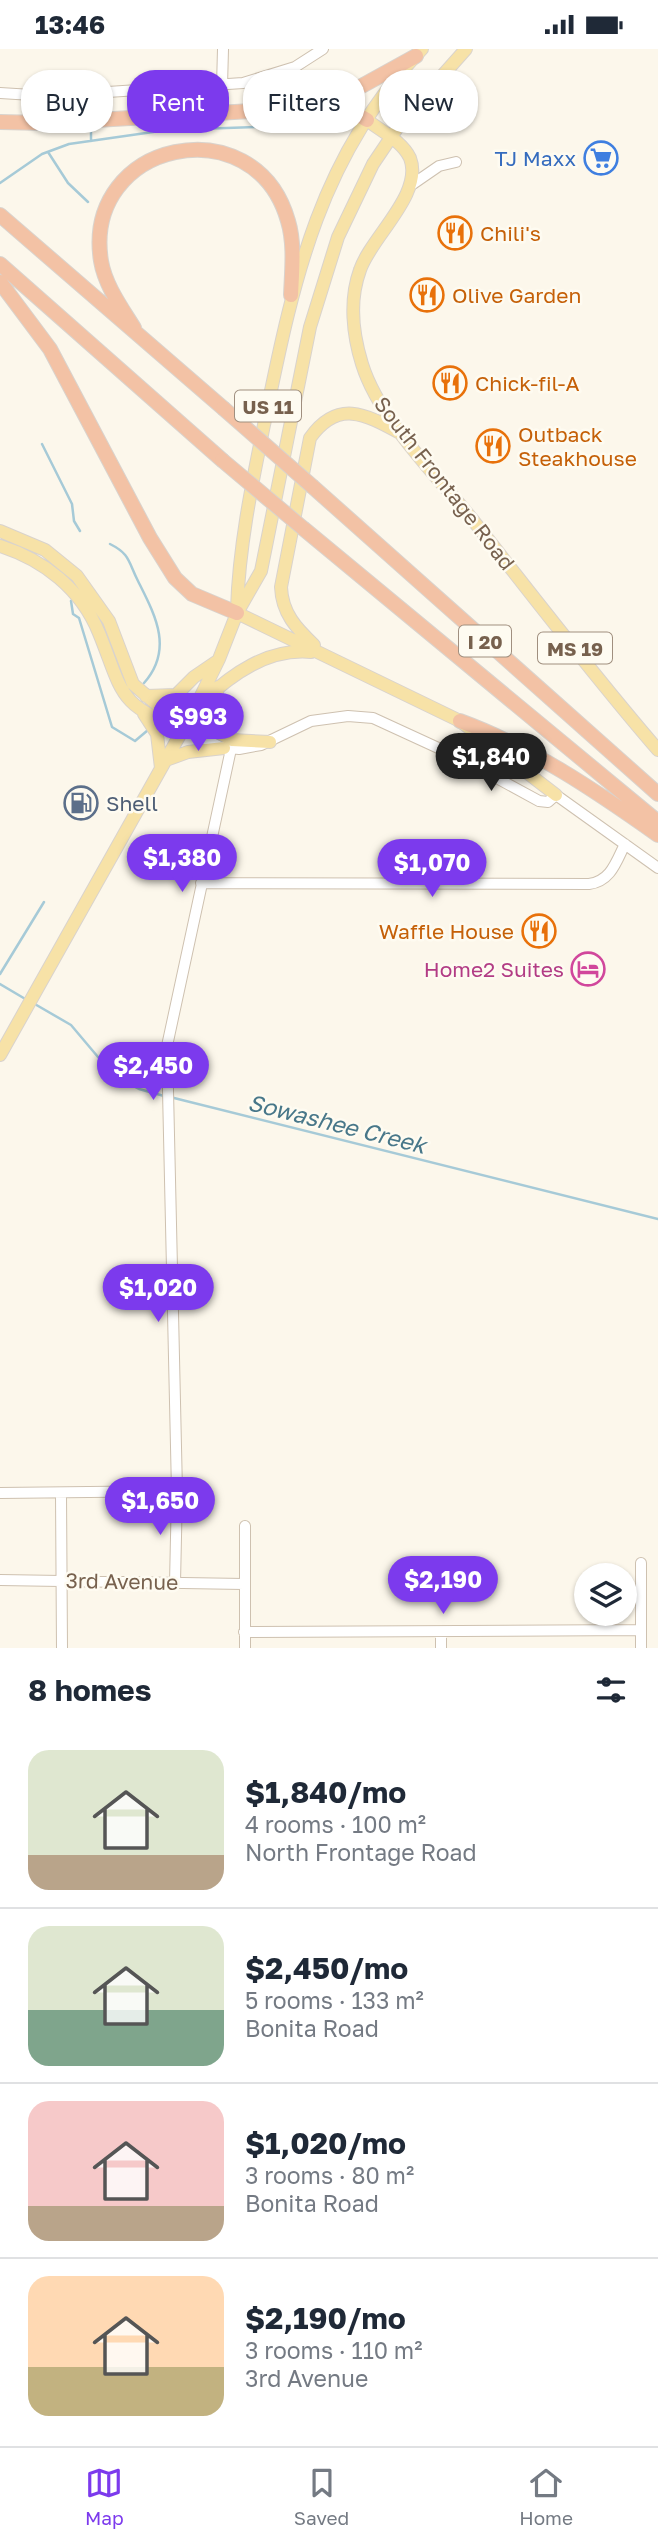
<!DOCTYPE html>
<html lang="en">
<head>
<meta charset="utf-8">
<style>
	:root { --surface:#fff; --page:#f6f6f7; --text:#1f2937; --muted:#747a83; --line:#e0e1e3; --accent:#7c3aed }
	body { margin:0; font-family:"Golos Text",sans-serif; background:var(--page); color:var(--text); height:100vh; display:flex; flex-direction:column; font-size:26px; white-space:nowrap }
	* { box-sizing:border-box; margin:0 }
	p { font-size:23px; color:var(--muted) }
	.icon { flex:none; width:38px; height:38px; fill:none; stroke:currentColor; stroke-width:2; stroke-linecap:round; stroke-linejoin:round }
	.map { position:relative; height:1599px; overflow:hidden }
	.sheet { display:flex; flex-direction:column; background:var(--surface); flex:1 }
	.sheet>* { flex:none }
	.top-card { position:absolute; left:21px; top:21px; width:616px; height:63px; display:flex; gap:14px }
	.controls { position:absolute; left:574px; top:1514px; display:grid; gap:14px }
	.controls a { display:grid; place-items:center; width:63px; height:63px; border-radius:50%; background:var(--surface); box-shadow:0 2px 5px #0004; font-size:35px }
	.price { position:absolute; translate:-50% -60px; padding:0 16px; border-radius:24px; background:var(--accent); color:#fff; font-size:23px; line-height:46px; filter:drop-shadow(0 2px 4px #0008) }
	.price::after { content:''; position:absolute; left:50%; top:42px; width:21px; height:16px; margin-left:-10px; background:inherit; clip-path:polygon(0 0,100% 0,50% 100%) }
	.price.on { background:#222; color:#fff }
	ul { padding:0; list-style:none }
	li { display:flex; align-items:center; gap:21px; height:175px; padding:0 28px }
	li+li { border-top:2px solid var(--line) }
	li span { display:grid; place-items:center; flex:none; width:196px; height:140px; border-radius:21px; color:#555 }
	li>.icon { margin-inline-start:auto }
	span .icon { width:84px; height:84px; fill:#fffc; stroke-width:1 }
	li b { font-size:30px }
	h2 { display:flex; justify-content:space-between; align-items:center; height:84px; padding:0 28px; font-size:30px }
	.chip { padding:0 24px; border-radius:28px; background:var(--surface); box-shadow:0 2px 5px #0004; font-size:24px; line-height:63px }
	.chip.on { background:var(--accent); color:#fff }
	.status { display:flex; justify-content:space-between; align-items:center; height:49px; padding:0 35px; background:var(--surface); direction:ltr }
	.status svg { height:19px; fill:currentColor }
	.tab-bar { display:flex; justify-content:space-around; align-items:center; height:98px; border-top:2px solid var(--line); background:var(--surface); font-size:19px; color:var(--muted) }
	.tab-bar a { display:grid; justify-items:center; gap:4px }
	.tab-bar .on { color:var(--accent) }
	.map>svg:first-child { display:block }
</style>
</head>
<body>
<div class="status"><b>13:46</b><svg viewBox="0 0 49 12"><path d="M0 12V9h3v3zM5 12V6h3v6zM10 12V3h3v9zM15 12V0h3v12zM26 1h20v11H26zM47 4h2v5h-2z"/></svg></div>
<div class="map">
<svg width="658" height="1599" viewBox="0 0 658 1599">
	<rect width="100%" height="100%" fill="#fcf7eb"/>
	<g fill="none" stroke-linecap="round" stroke-linejoin="round">
		<path stroke="#a6cad7" stroke-width="2.5" d="M89 29V35
			M90 54V59
			M91 92V82
			M48 103 68 134 88 153
			M0 134 42 105 69 95 167 81 284 77
			M42 395 72 455 74 472 80 482
			M110 495C130 505 128 512 138 532 155 566 174 600 144 634
			M71 552 73 565 79 569 112 678 135 692 148 681
			M0 925 44 853
			M0 935 27 951
			M33 954 71 976 114 1027 139 1040 164 1047
			M170 1048 658 1170"/>
		<defs>
			<path id="minor" d="M222 37 223 0
				M0 44 48 47 243 34 295 18 323 0
				M410 137 439 117 456 113
				M184 679 220 698 239 700 261 696 311 672 348 667 373 669 460 709 539 752 548 753 556 746 658 819
				M201 834 589 835C611 832 616 813 625 795
				M0 1444 177 1442
				M61 1445 62 1599
				M0 1531 244 1535
				M175 1534 177 1442 167 997 231 700
				M244 1583 641 1581
				M441 1583V1599
				M245 1599V1477
				M641 1599V1514"/>
			<path id="major" d="M367 71C381 82 402 92 410 109 424 145 371 188 360 221 349 251 353 286 362 315 379 370 436 426 472 470 533 547 593 626 658 701
				M0 482 45 501 77 527 109 572 133 635 184 679
				M0 497C44 511 81 540 99 584 122 640 117 659 184 679
				M237 560C239 495 253 430 266 366 294 228 321 105 422 0
				M237 564 460 672 556 746
				M314 596C296 579 282 564 281 538L310 389C338 350 365 365 400 384
				M218 638 213 669 218 683 232 691 270 693
				M146 647 176 646 194 628 216 613
				M202 653C232 625 268 599 311 603
				M144 665 157 685 161 719
				M166 711 188 703 224 699
				M0 1006 195 659 219 610 237 564 261 522 310 278 338 188 373 115 402 72 466 0"/>
			<path id="highway" d="M326 53 348 60 367 71
				M0 73 44 74 285 60 326 53 349 44 416 7
				M0 166 223 359
				M0 215 222 411
				M0 233 50 300 150 489 175 529 192 545 237 564
				M134 279C121 258 105 236 101 212 82 92 255 55 288 172 295 195 292 222 291 246
				M313 438 658 745
				M304 480 658 773
				M460 672C531 698 596 742 658 786"/>
		</defs>
		<use href="#minor" stroke="#cec1b0" stroke-width="12"/>
		<use href="#major" stroke="#d9d3cd" stroke-width="14"/>
		<use href="#highway" stroke="#d9d3cd" stroke-width="16"/>
		<use href="#minor" stroke="#fff" stroke-width="10"/>
		<use href="#major" stroke="#f7e2a7" stroke-width="12"/>
		<use href="#highway" stroke="#f3c2a5" stroke-width="14"/>
		<defs>
			<path id="highway-bridge" d="M223 359 313 438
				M222 411 304 480"/>
		</defs>
		<use href="#highway-bridge" stroke="#d9d3cd" stroke-width="16" stroke-linecap="butt"/>
		<use href="#highway-bridge" stroke="#f3c2a5" stroke-width="14"/>
	</g>
	<defs>
		<symbol id="supermarket-ring" viewBox="-11 -11 22 22"><circle r="9.5" fill="#fefbf1" stroke="#3f7fe0" stroke-width="1.5"/><path d="M-6-5.5h2.5l.6 2H6L4.5 2H-2.5L-4.4-4H-6ZM-1.5 3.2a1.3 1.3 0 1 0 .1 0ZM3 3.2a1.3 1.3 0 1 0 .1 0Z" fill="#3f7fe0"/></symbol>
		<symbol id="restaurant-ring" viewBox="-11 -11 22 22"><circle r="9.5" fill="#fefbf1" stroke="#e8710a" stroke-width="1.5"/><path d="M-5-6h1v4h1v-4h1v4h1v-4h1v5L-1.5 .5V6h-2V.5L-5-1ZM5-6V6H3V1.5H1.5Q1.5-4 5-6Z" fill="#e8710a"/></symbol>
		<symbol id="fuel-ring" viewBox="-11 -11 22 22"><circle r="9.5" fill="#fefbf1" stroke="#5c6f8a" stroke-width="1.5"/><path d="M-5.5-6h7V0h2V4h1.3V-2.5L3-4.5l.8-.8L6-3V5H2.5V1h-1V6h-7ZM-4.2-4.7v3.2H.2V-4.7Z" fill="#5c6f8a"/></symbol>
		<symbol id="hotel-ring" viewBox="-11 -11 22 22"><circle r="9.5" fill="#fefbf1" stroke="#d1479c" stroke-width="1.5"/><path d="M-6-4.5h1.5V1H6V5H4.5V3h-9V5H-6ZM-4 0a1.8 1.8 0 1 1 3.6 0ZM.5 0V-2.5h3Q6-2.5 6 0Z" fill="#d1479c"/></symbol>
	</defs>
	<g fill-rule="evenodd">
		<use href="#supermarket-ring" x="582" y="90" width="38" height="38"/>
		<use href="#restaurant-ring" x="436" y="165" width="38" height="38"/>
		<use href="#restaurant-ring" x="408" y="227" width="38" height="38"/>
		<use href="#restaurant-ring" x="431" y="315" width="38" height="38"/>
		<use href="#restaurant-ring" x="474" y="378" width="38" height="38"/>
		<use href="#fuel-ring" x="62" y="735" width="38" height="38"/>
		<use href="#restaurant-ring" x="520" y="863" width="38" height="38"/>
		<use href="#hotel-ring" x="569" y="901" width="38" height="38"/>
	</g>
	<g text-anchor="middle" dominant-baseline="central" stroke-width="5" stroke-linejoin="round" paint-order="stroke">
		<g fill="#fefbf1" stroke="#a08f7f" stroke-width="2">
			<rect x="235" y="341.5" width="66" height="31" rx="5"/>
			<rect x="459" y="576.5" width="52" height="31" rx="5"/>
			<rect x="538" y="583.5" width="74" height="31" rx="5"/>
		</g>
		<g font-size="19" font-weight="bold" fill="#77614e">
			<text x="268" y="357">US 11</text>
			<text x="485" y="592">I 20</text>
			<text x="575" y="599">MS 19</text>
		</g>
		<g font-size="21" fill="#366cbe" stroke="#fefbf1" text-anchor="end">
			<text x="576" y="109">TJ Maxx</text>
		</g>
		<g font-size="21" fill="#c56008" stroke="#fefbf1" text-anchor="start">
			<text x="480" y="184">Chili's</text>
			<text x="452" y="246">Olive Garden</text>
			<text x="475" y="334">Chick-fil-A</text>
			<text x="518" y="385">Outback<tspan x="518" dy="24">Steakhouse</tspan></text>
			<text x="514" y="882" text-anchor="end">Waffle House</text>
		</g>
		<g font-size="21" fill="#77614e" stroke="#fefbf1">
			<text transform="translate(445 434) rotate(52)">South Frontage Road</text>
			<text transform="translate(122 1532) rotate(1)">3rd Avenue</text>
		</g>
		<g font-size="21" fill="#4e5e75" stroke="#fefbf1" text-anchor="start">
			<text x="106" y="754">Shell</text>
		</g>
		<g font-size="21" fill="#b23c85" stroke="#fefbf1" text-anchor="end">
			<text x="564" y="920">Home2 Suites</text>
		</g>
		<g font-size="23" font-style="italic" fill="#487789" stroke="#fefbf1">
			<text transform="translate(337 1074) rotate(14)">Sowashee Creek</text>
		</g>
	</g>
</svg>
<div class="controls">
<a><svg class="icon" aria-label="layers" viewBox="0 0 24 24"><path d="M12 4l9 5-9 5-9-5zM3 14l9 5 9-5"/></svg></a>
</div>
<b class="price" style="left:198px;top:704px">$993</b>
<b class="price on" style="left:491px;top:744px">$1,840</b>
<b class="price" style="left:182px;top:845px">$1,380</b>
<b class="price" style="left:432px;top:850px">$1,070</b>
<b class="price" style="left:153px;top:1053px">$2,450</b>
<b class="price" style="left:158px;top:1275px">$1,020</b>
<b class="price" style="left:160px;top:1488px">$1,650</b>
<b class="price" style="left:443px;top:1567px">$2,190</b>
<div class="top-card">
<a class="chip">Buy</a>
<a class="chip on">Rent</a>
<a class="chip">Filters</a>
<a class="chip">New</a>
</div>
</div>
<section class="sheet">
<h2>8 homes<svg class="icon" aria-label="filters" viewBox="0 0 24 24"><path d="M4 7h16M4 17h16"/><circle cx="9" cy="7" r="2"/><circle cx="15" cy="17" r="2"/></svg></h2>
<ul>
<li><span style="background:linear-gradient(#dfe7d0 75%,#b9a48a 0)"><svg class="icon" aria-label="home" viewBox="0 0 24 24"><path d="M3 11l9-7 9 7M6 9v11h12V9"/></svg></span><div><b>$1,840/mo</b><p>4 rooms · 100 m²</p><p>North Frontage Road</p></div></li>
<li><span style="background:linear-gradient(#dfe7d0 60%,#7fa58c 0)"><svg class="icon" aria-label="home" viewBox="0 0 24 24"><path d="M3 11l9-7 9 7M6 9v11h12V9"/></svg></span><div><b>$2,450/mo</b><p>5 rooms · 133 m²</p><p>Bonita Road</p></div></li>
<li><span style="background:linear-gradient(#f6c9c9 75%,#b9a48a 0)"><svg class="icon" aria-label="home" viewBox="0 0 24 24"><path d="M3 11l9-7 9 7M6 9v11h12V9"/></svg></span><div><b>$1,020/mo</b><p>3 rooms · 80 m²</p><p>Bonita Road</p></div></li>
<li><span style="background:linear-gradient(#ffd9b3 65%,#c2b280 0)"><svg class="icon" aria-label="home" viewBox="0 0 24 24"><path d="M3 11l9-7 9 7M6 9v11h12V9"/></svg></span><div><b>$2,190/mo</b><p>3 rooms · 110 m²</p><p>3rd Avenue</p></div></li>
</ul>
</section>
<nav class="tab-bar">
<a class="on"><svg class="icon" aria-label="map" viewBox="0 0 24 24"><path d="M3 6l6-2 6 2 6-2v14l-6 2-6-2-6 2zM9 4v14M15 6v14"/></svg>Map</a>
<a><svg class="icon" aria-label="saved" viewBox="0 0 24 24"><path d="M7 4h10v16l-5-4-5 4z"/></svg>Saved</a>
<a><svg class="icon" aria-label="home" viewBox="0 0 24 24"><path d="M3 11l9-7 9 7M6 9v11h12V9"/></svg>Home</a>
</nav>
</body>
</html>
